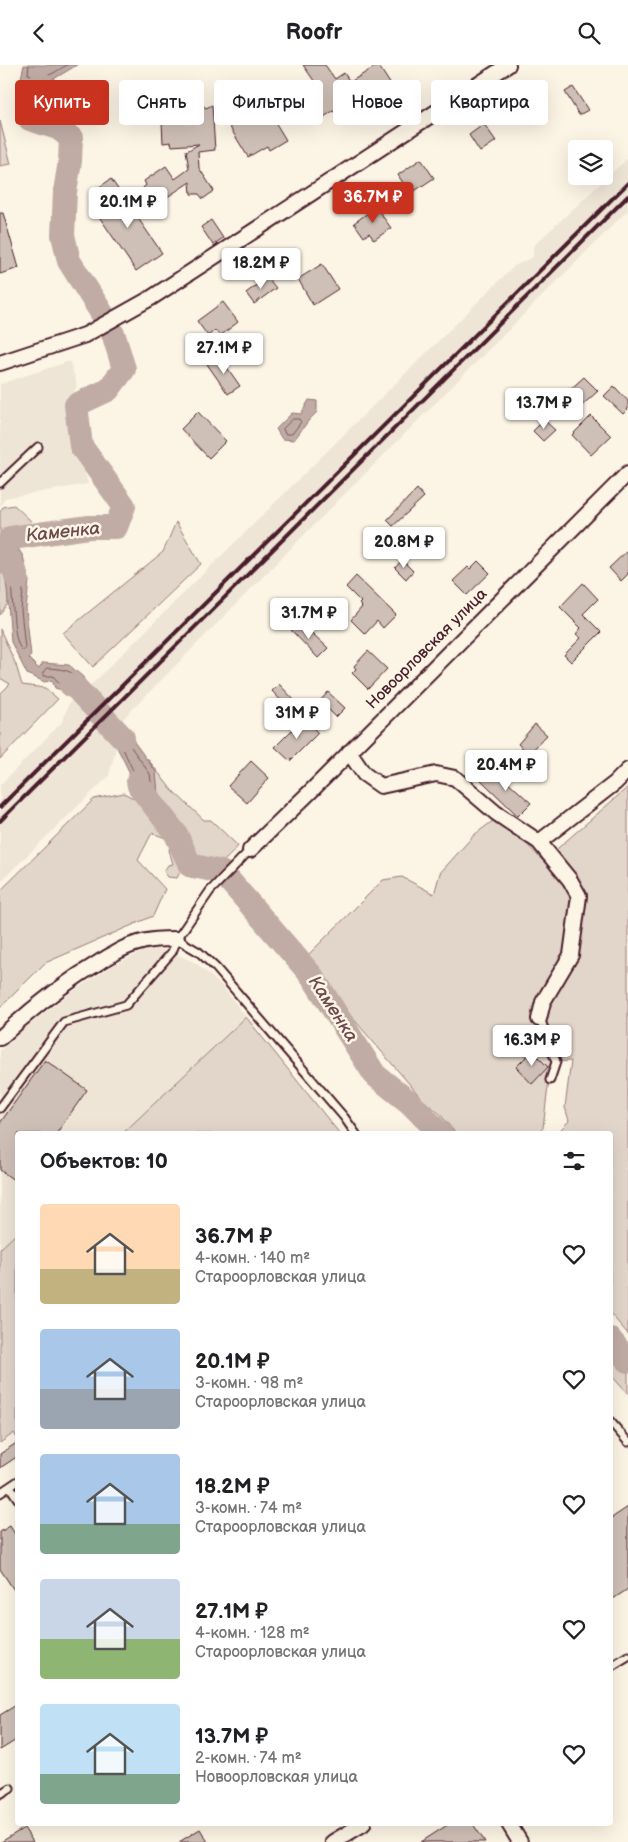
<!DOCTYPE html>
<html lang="ru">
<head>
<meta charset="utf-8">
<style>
	:root { --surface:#fff; --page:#f2f2f2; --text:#202124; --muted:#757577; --accent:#c8321e }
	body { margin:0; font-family:"Balsamiq Sans",sans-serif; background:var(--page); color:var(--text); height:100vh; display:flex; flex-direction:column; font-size:19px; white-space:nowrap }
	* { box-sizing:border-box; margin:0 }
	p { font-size:16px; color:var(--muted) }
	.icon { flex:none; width:28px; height:28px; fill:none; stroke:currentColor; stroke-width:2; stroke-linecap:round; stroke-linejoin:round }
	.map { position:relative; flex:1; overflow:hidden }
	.sheet { position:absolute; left:15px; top:1066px; width:598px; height:695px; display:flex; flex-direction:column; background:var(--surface); border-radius:5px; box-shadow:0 5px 20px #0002 }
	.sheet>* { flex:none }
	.hud { position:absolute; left:15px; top:15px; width:599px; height:45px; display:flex; gap:10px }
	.controls { position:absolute; left:568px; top:75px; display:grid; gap:10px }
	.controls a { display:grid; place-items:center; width:45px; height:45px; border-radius:5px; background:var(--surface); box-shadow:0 5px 20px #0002; font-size:25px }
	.price { position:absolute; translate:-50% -42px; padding:0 11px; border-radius:5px; background:#fff; color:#222; font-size:16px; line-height:32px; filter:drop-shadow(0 1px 2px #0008) }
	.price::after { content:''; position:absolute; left:50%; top:30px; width:15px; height:11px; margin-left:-8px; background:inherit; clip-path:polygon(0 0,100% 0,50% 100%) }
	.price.current { background:var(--accent); color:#fff }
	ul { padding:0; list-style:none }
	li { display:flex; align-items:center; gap:15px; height:125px; padding:0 25px }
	li span { display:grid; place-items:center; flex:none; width:140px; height:100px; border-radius:5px; color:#555 }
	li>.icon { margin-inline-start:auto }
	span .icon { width:60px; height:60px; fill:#fffc; stroke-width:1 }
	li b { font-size:21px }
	h2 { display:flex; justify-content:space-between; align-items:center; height:60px; padding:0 25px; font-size:21px }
	.tag { padding:0 18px; border-radius:5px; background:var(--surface); box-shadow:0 5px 20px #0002; font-size:18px; line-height:45px }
	.tag.current { background:var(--accent); color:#fff }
	header { display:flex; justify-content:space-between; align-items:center; height:65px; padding:0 25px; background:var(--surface); font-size:22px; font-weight:700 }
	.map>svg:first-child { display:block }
</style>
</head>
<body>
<header><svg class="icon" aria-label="back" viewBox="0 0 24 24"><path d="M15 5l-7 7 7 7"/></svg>Roofr<svg class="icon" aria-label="search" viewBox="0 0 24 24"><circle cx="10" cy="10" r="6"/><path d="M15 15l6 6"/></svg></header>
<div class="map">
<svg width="628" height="1777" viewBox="0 0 628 1777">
	<rect width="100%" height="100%" fill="#fcf5e5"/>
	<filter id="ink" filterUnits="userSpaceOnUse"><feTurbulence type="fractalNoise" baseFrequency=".02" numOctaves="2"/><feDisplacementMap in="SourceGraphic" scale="10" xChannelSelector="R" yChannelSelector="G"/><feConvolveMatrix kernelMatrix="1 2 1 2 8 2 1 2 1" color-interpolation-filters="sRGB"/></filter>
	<g filter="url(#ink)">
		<path fill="#eee5d7" d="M628 93V145L310 464 123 654 109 711 0 817V720L62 657 69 638 92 619 514 201 533 192V181Z
			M70 296 77 320 68 343 88 419 5 433 0 442V319Z
			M151 883 172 887 196 898 222 921 246 952 122 1069H18L17 1168 0 1184V986L22 965 69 929 115 899Z"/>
		<path fill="#e2d5ca" stroke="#967a7a" d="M0 56 11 99 0 101Z
			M14 440 31 456 14 493V529L0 550V447L3 442Z
			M176 457 201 499 93 602 63 568 163 487Z
			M0 564 16 600 22 620 45 623 58 634 0 694V629L10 619 0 613Z
			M147 693 171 724 204 755H211L238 781C228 793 221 802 204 800L195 813 186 811 180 807 177 813 168 812 164 806 168 800 173 799 169 785 171 775 152 768 138 795 165 824 153 851 45 898 0 943V826L94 734 124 728 140 737 151 746 159 744 156 707Z
			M628 722V1269L610 1248V1069H556L569 1056 565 1042 571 996 551 997 543 1063 537 1069H456L440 1049 423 1035 303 895 383 815 402 812 434 829 440 808 474 770 494 755 519 771 543 796Z
			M246 952 340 1069H122Z
			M17 1168V1373L14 1368 0 1378V1184Z
			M610 1274 628 1296V1329L610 1309Z"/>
		<path fill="#c0aca5" stroke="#917474" d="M24 0H77L52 15 40 18 21 13Z
			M309 335 317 336V347L309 355 294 375 282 374 276 364 292 348 301 349Z
			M11 473 23 491 29 516 26 544 31 591 28 593 39 604 43 598 69 600 83 612 88 626 97 633 99 639 90 646 81 642C78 628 68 627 55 623L52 615 45 617 27 609 11 577 7 524 1 488Z
			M102 647 113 658 121 659 156 707 159 744 145 739 122 692 111 671 98 654Z"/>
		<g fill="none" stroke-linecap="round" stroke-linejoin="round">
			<path stroke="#79575c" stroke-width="1" d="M29 0 28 9C45 16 53 8 67 0
				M293 354H299L301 357 292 369H285L283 364Z
				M12 484 18 493 24 516 21 545 25 583 23 586C9 576 16 512 5 492L9 485Z
				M47 603C63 604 79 605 81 624L79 626 60 619 53 611H43V608Z
				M116 664 119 665 150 709 153 733 151 735H148C135 713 127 689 114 667Z"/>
			<path stroke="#c0aca5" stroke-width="24" d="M17 514 15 506 1 488 11 473 89 462H116L124 441 81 381 76 340 108 325 124 304 114 271 103 250 69 196 63 170 65 127 70 96 71 73 58 63 30 54 36 38 40 18
				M71 620 77 624 123 673
				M138 716 139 721 176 769 190 800 221 807
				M228 814 312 911 375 1010 409 1037 441 1069
				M610 1274 628 1296"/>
		</g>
		<path fill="#cfc0b7" stroke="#4a1f2b" d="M303 0H325L335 14 344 8 350 17 378 0 393 23 379 32 372 22 333 47V46L315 58 298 32 317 20Z
			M522 20 532 38 518 46H512L503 32Z
			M573 22 588 45 579 50 565 27Z
			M255 24 286 75 269 85 267 81 248 92 215 38 233 27 237 35Z
			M191 34 198 36 206 43 212 40 215 85 198 87 199 103 214 126 203 134 199 129H191L190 117 158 138 156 134 152 136 143 123 146 120 144 116 166 101 175 114 189 104 186 85 187 86 199 79 172 81 171 77 163 78 162 57 184 55 182 40 187 35Z
			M484 59 496 76 480 87 469 70Z
			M421 94 434 113 410 129 398 110Z
			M111 114 162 188 136 206 100 153 113 144 98 123Z
			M376 142 391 163 374 175 369 168 364 172 354 158Z
			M0 148H3L19 203 0 209Z
			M211 155 223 173 213 180 201 162Z
			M322 199 338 224 313 240 298 214Z
			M267 212 276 223 254 239 246 228Z
			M223 237 238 257 220 271 215 265 208 271 197 256Z
			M219 291 240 321 228 329 207 299Z
			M584 312 598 326 578 344 565 329Z
			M614 321 628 336V344L623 349 604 331Z
			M198 347 226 376 209 393 181 364Z
			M591 351 611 371 591 390 572 370Z
			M544 355 555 365 543 376 533 366Z
			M417 424 424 432 393 461 387 455Z
			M628 485V509L621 516 609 503Z
			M402 495 413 506 406 514 395 503Z
			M478 496 490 508 467 530 453 516 468 502 470 504Z
			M356 511 396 550 383 563 377 556 365 569 351 555 362 542 359 539 361 537 346 522Z
			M583 518 598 534 583 549 601 567 571 597 564 590 581 573 576 569 581 563 560 542Z
			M299 556 328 583 318 593 291 565Z
			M368 586 387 604 368 624 352 608 356 604 354 601Z
			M279 619 295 636 288 643 272 626Z
			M328 627 345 643 336 652 320 636Z
			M304 653 318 668 290 696 275 682Z
			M535 659 547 670 529 689 518 679Z
			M251 696 269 713 247 738 228 721Z
			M493 703 531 738 518 751 481 715Z
			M532 986 548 1002 532 1019 516 1002Z
			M45 995 87 1025 56 1069H18V1118L0 1105V1058Z
			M18 1377V1391L0 1403V1389Z
			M628 1442V1524L610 1536V1454Z
			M10 1461 18 1474V1531L0 1504V1467Z
			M18 1639V1674L0 1685V1650Z
			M449 1759H473L485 1777H421Z
			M24 1763 33 1777H1Z
			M200 1764 208 1777H179Z"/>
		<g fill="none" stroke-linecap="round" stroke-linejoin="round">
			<defs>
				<path id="lane" d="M0 418 38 382
					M177 874 199 887 216 903 344 1052 356 1069
					M540 953 556 997 550 1015
					M0 1043 64 957 126 940 172 887 177 874 210 826 250 785
					M610 1356 628 1377
					M10 1422 18 1434
					M0 1428 18 1416
					M610 1602 628 1591
					M0 1729 10 1723"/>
				<path id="street" d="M0 298 85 270 151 233 508 0
					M349 687 364 709 381 721 436 709 455 713 496 748 539 777 615 718 628 705
					M539 777 570 815 579 831 571 890 543 937 539 954
					M250 785 310 727 628 408
					M0 973C31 944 64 918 101 896 112 890 123 882 135 879 149 874 163 874 177 874
					M509 1759 520 1777
					M333 1777 363 1759"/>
			</defs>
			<use href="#lane" stroke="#4a1f2b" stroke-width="11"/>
			<use href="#street" stroke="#4a1f2b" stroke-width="18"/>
			<use href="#lane" stroke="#fcf5e5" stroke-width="7"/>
			<use href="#street" stroke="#fcf5e5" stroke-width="14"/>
			<path stroke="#4a1f2b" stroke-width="4" d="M0 742 628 118
				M0 756 628 131"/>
		</g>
	</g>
	<g text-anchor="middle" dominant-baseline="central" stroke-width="5" stroke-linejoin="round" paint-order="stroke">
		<g font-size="16" fill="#4a1f2b" stroke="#fcf5e5">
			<text transform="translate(427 584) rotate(-45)">Новоорловская улица</text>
		</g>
		<g font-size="18" font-style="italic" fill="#6d4950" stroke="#fcf5e5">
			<text transform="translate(63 467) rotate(-6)">Каменка</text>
			<text transform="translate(333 944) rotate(57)">Каменка</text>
		</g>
	</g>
</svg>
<div class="controls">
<a><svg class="icon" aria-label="layers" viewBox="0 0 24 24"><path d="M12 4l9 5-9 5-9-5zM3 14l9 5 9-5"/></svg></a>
</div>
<b class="price current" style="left:373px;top:159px">36.7M ₽</b>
<b class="price" style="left:128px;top:164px">20.1M ₽</b>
<b class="price" style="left:261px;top:225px">18.2M ₽</b>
<b class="price" style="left:224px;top:310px">27.1M ₽</b>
<b class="price" style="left:544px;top:365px">13.7M ₽</b>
<b class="price" style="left:404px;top:504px">20.8M ₽</b>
<b class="price" style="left:309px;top:575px">31.7M ₽</b>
<b class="price" style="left:297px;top:675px">31M ₽</b>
<b class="price" style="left:506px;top:727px">20.4M ₽</b>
<b class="price" style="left:532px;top:1002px">16.3M ₽</b>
<div class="hud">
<a class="tag current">Купить</a>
<a class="tag">Снять</a>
<a class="tag">Фильтры</a>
<a class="tag">Новое</a>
<a class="tag">Квартира</a>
</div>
<section class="sheet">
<h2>Объектов: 10<svg class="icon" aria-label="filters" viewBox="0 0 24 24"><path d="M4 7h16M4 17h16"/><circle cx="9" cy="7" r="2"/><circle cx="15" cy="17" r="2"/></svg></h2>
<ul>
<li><span style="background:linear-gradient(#ffd9b3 65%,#c2b280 0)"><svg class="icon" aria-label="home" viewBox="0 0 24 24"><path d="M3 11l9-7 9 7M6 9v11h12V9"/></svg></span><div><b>36.7M ₽</b><p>4-комн. · 140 m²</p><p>Староорловская улица</p></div><svg class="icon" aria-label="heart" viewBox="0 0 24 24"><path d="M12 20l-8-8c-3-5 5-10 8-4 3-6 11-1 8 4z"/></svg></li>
<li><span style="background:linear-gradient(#a9c7e8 60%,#9aa5b1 0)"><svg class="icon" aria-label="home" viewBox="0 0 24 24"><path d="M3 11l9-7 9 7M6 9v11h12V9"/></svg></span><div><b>20.1M ₽</b><p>3-комн. · 98 m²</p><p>Староорловская улица</p></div><svg class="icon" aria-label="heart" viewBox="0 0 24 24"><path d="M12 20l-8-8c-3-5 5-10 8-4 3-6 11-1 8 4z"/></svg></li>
<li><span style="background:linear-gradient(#a9c7e8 70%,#7fa58c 0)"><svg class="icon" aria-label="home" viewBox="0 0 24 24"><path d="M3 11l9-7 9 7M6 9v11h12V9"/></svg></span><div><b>18.2M ₽</b><p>3-комн. · 74 m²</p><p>Староорловская улица</p></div><svg class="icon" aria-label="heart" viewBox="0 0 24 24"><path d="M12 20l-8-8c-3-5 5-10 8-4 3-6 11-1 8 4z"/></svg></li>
<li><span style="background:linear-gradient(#c9d6e8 60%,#8fb573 0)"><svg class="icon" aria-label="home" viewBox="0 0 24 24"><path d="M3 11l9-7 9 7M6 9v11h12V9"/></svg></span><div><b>27.1M ₽</b><p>4-комн. · 128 m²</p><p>Староорловская улица</p></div><svg class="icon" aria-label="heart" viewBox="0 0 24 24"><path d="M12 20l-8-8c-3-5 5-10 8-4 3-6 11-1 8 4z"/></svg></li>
<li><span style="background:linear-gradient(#bfe0f5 70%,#7fa58c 0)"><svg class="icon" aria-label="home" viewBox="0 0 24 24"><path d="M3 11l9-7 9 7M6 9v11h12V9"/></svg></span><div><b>13.7M ₽</b><p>2-комн. · 74 m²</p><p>Новоорловская улица</p></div><svg class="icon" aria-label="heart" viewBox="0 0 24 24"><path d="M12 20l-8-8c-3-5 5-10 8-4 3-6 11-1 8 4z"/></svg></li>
</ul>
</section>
</div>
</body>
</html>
